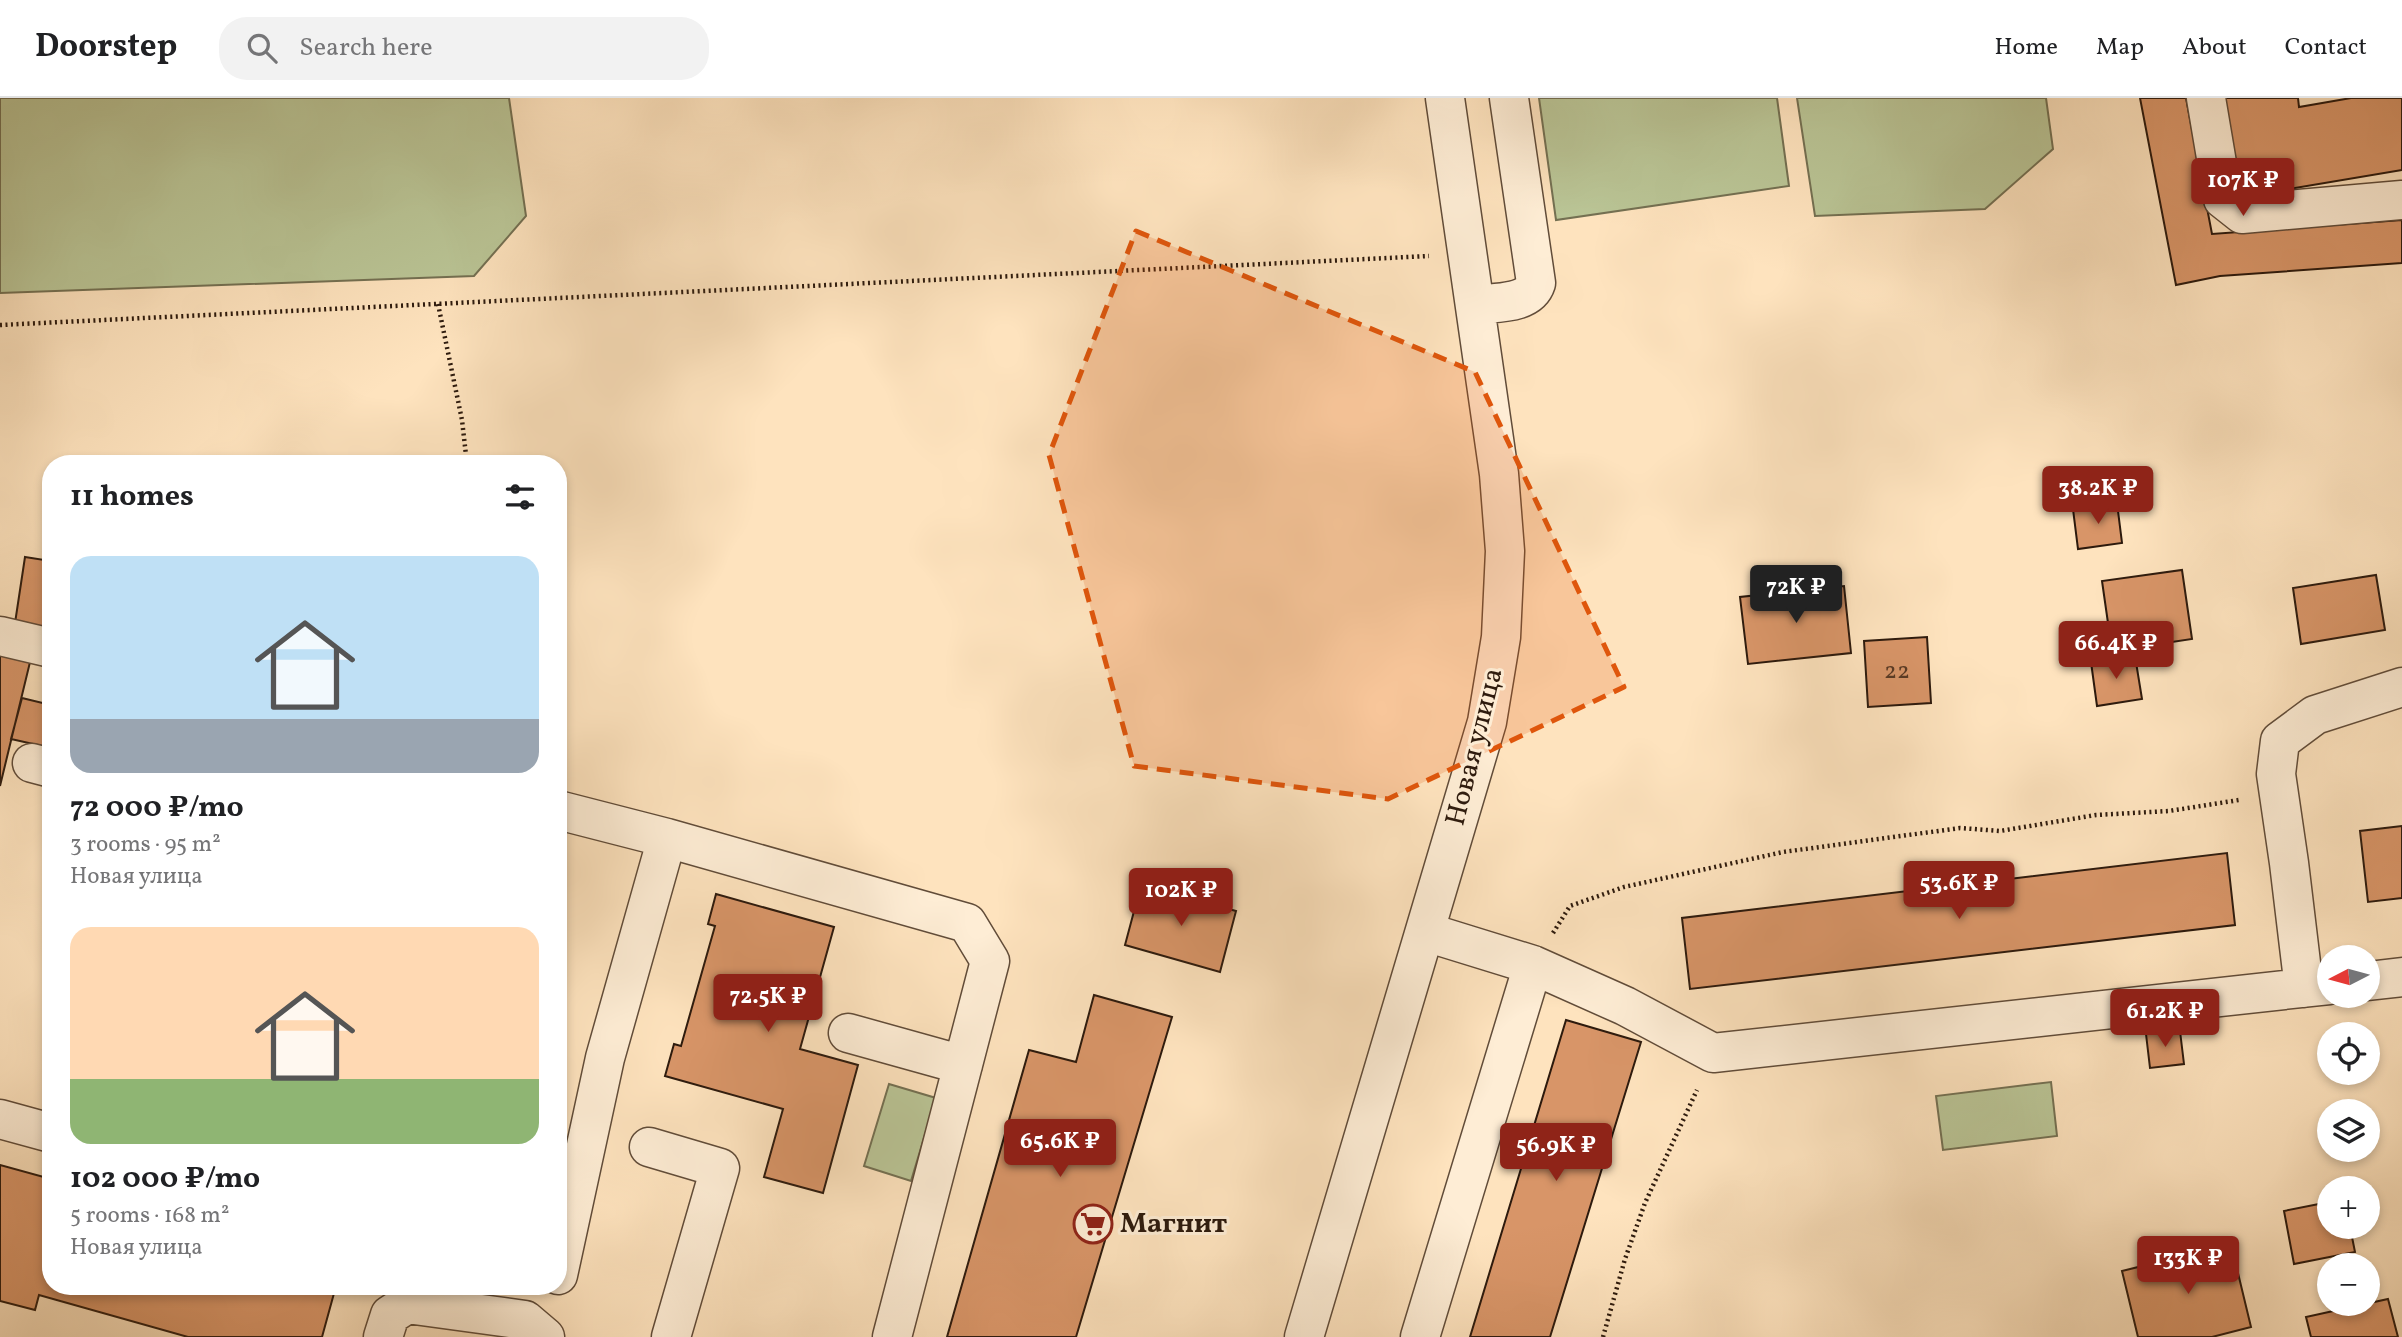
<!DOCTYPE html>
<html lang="en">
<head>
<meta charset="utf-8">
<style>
	:root { --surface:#fff; --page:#f2f2f2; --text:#202124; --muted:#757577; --line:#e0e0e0; --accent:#8f2418 }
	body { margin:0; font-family:Vollkorn,serif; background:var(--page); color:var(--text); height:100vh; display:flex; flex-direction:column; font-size:26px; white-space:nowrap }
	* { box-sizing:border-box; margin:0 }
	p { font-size:23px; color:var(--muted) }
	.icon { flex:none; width:38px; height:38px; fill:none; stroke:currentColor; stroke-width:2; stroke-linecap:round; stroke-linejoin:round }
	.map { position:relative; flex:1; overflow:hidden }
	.side { position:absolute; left:42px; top:357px; width:525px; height:840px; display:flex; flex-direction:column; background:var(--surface); border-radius:28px; box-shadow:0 4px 10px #0003 }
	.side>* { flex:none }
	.needle { width:46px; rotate:264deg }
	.tools { position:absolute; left:2317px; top:847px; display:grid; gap:14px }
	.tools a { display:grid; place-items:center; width:63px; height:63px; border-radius:50%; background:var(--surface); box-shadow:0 4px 10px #0003; font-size:35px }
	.price { position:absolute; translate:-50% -60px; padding:0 16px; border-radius:7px; background:var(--accent); color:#fff; font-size:23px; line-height:46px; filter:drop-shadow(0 2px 4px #0008) }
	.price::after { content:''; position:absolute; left:50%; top:42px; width:21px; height:16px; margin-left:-10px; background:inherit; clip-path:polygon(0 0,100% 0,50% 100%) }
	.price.selected { background:#222; color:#fff }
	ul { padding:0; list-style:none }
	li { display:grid; align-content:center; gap:14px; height:371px; padding:0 28px }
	li span { display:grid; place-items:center; height:217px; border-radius:21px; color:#555 }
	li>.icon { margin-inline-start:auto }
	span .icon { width:126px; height:126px; fill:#fffc; stroke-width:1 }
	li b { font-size:30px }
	h2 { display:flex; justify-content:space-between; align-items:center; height:84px; padding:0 28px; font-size:30px }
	header { display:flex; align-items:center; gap:42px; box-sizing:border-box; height:98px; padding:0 35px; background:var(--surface); border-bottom:2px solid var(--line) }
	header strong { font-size:33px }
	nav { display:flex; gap:38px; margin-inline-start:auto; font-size:24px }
	.search { width:490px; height:63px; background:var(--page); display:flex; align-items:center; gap:18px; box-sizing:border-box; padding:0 24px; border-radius:28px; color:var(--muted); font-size:26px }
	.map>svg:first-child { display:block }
</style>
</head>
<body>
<header>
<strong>Doorstep</strong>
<div class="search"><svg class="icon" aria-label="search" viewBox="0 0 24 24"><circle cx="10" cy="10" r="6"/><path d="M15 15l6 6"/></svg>Search here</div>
<nav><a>Home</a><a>Map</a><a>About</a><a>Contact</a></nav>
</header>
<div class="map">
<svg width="2402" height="1239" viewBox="0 0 2402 1239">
	<rect width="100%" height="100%" fill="#fee3be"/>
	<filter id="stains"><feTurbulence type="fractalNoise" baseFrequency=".00286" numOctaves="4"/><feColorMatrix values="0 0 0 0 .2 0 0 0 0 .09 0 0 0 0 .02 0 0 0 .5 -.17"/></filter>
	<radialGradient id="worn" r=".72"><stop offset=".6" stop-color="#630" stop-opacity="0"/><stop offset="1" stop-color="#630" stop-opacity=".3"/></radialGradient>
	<path fill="#bac596" stroke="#747052" stroke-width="2" d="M0 0H509L526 118 474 178 0 195Z
		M1539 0H1777L1789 88 1556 122Z
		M1797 0H2046L2053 51 1985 111 1815 118Z
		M2051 984 2057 1038 1943 1052 1936 998Z
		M889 986 936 1000 911 1083 864 1068Z"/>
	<path fill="#d89568" stroke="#2d1a0d" stroke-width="2" d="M2140 0H2186L2212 136 2402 122V165L2220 178 2176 187Z
		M2224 0H2298L2299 9 2351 0H2402V72L2241 99Z
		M2117 405 2122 445 2078 451 2073 411Z
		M25 459 51 463V531L15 525Z
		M2182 472 2192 541 2112 553 2102 483Z
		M2376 477 2385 532 2301 546 2293 490Z
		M1844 488 1851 555 1748 566 1740 499Z
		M1927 539 1931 605 1868 609 1864 543Z
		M0 552 31 560 0 688Z
		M2135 558 2142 601 2097 608 2091 564Z
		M22 600 51 607V650L11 641Z
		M2402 728V800L2368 804 2360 733Z
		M2227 755 2235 827 1690 891 1682 820Z
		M1141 787 1236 813 1220 874 1125 847Z
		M716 796 834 829 800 951 858 967 823 1095 764 1079 783 1011 665 978 674 946 681 948 715 828 708 826Z
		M1094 897 1172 919 1076 1239H947L1029 952 1076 964Z
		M1566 922 1641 944 1550 1239H1470Z
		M2180 933 2184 966 2150 970 2146 936Z
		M0 1067 51 1081V1188H336L322 1239H188L39 1197 35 1212 0 1203Z
		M2329 1104V1129H2350L2355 1154 2294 1166 2284 1113Z
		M2231 1146 2251 1229 2212 1239H2138L2122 1173Z
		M2388 1201 2398 1239H2311L2306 1219Z"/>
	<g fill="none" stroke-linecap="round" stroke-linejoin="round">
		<defs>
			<path id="minor" d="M2206 0 2223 101 2242 116 2402 102
				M1475 207C1495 204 1529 207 1536 185L1509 0
				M0 538 51 550
				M32 665 51 670
				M558 712 667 740 967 825 990 863 892 1239
				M1426 834 1533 867 1625 908 1713 955 2329 887
				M2368 883 2402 879
				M2304 890 2289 765 2276 676 2280 643 2315 617 2402 589
				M848 935 963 967
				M0 1021 51 1035
				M649 1049 720 1070 671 1239
				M558 1177 605 960 667 740
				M383 1239 390 1217 407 1206 525 1222 545 1239
				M1304 1239 1487 624 1501 539 1505 453 1499 376 1445 0
				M1420 1239 1533 867"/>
		</defs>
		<use href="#minor" stroke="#614c39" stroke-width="41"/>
		<path stroke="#2d1a0d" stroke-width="4.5" stroke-dasharray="2 3.5" stroke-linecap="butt" d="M438 206 462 322 467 366
			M0 227 1429 158
			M1553 835 1570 808 1624 789 1783 754 1960 730 2000 733 2096 717 2169 713 2239 702
			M1603 1239 1625 1161 1645 1105 1697 992"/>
		<use href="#minor" stroke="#feedd5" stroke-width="38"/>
	</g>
	<path fill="#df560c" fill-opacity="0.2" stroke="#df560c" stroke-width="5" stroke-dasharray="14 9" stroke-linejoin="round" d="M1136 133 1475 274 1624 589 1388 701 1134 668 1049 357Z"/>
	<defs>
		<symbol id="supermarket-ring" viewBox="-11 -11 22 22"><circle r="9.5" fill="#feedd5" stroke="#8f2418" stroke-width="1.5"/><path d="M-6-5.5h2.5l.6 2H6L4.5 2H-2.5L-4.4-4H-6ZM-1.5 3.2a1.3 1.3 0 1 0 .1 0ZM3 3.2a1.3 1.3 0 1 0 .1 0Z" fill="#8f2418"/></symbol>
	</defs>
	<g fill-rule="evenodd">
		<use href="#supermarket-ring" x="1071" y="1104" width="44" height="44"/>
	</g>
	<g text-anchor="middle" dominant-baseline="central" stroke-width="6" stroke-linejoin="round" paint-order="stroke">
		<g font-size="24" fill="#583924">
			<text x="1897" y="574">22</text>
		</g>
		<g font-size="28" fill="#2d1a0d" stroke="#feedd5">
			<text transform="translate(1475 649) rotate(-76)">Новая улица</text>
		</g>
		<g font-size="28" font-weight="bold" fill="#2d1a0d" stroke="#feedd5" text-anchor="start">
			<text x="1120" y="1126">Магнит</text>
		</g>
	</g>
	<rect width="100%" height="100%" filter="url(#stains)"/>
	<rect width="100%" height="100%" fill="url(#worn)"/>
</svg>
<div class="tools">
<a><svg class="needle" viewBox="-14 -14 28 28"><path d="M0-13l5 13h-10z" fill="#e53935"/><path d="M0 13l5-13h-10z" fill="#757577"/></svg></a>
<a><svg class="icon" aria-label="locate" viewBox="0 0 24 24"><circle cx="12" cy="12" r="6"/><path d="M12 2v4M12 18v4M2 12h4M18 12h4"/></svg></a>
<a><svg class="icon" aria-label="layers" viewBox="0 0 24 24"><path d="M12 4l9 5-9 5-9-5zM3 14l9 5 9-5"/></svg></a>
<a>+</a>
<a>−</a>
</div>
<b class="price" style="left:2243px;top:120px">107K ₽</b>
<b class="price" style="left:2098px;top:428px">38.2K ₽</b>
<b class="price selected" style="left:1796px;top:527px">72K ₽</b>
<b class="price" style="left:2116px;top:583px">66.4K ₽</b>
<b class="price" style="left:1959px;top:823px">53.6K ₽</b>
<b class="price" style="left:1181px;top:830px">102K ₽</b>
<b class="price" style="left:768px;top:936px">72.5K ₽</b>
<b class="price" style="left:2165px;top:951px">61.2K ₽</b>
<b class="price" style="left:1060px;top:1081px">65.6K ₽</b>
<b class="price" style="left:1556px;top:1085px">56.9K ₽</b>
<b class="price" style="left:2188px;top:1198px">133K ₽</b>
<section class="side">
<h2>11 homes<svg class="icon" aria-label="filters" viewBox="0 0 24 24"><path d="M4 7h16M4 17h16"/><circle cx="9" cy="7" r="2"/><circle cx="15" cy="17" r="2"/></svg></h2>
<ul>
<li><span style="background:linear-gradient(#bfe0f5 75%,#9aa5b1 0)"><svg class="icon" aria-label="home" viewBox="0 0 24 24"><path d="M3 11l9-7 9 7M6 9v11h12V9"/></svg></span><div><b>72 000 ₽/mo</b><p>3 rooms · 95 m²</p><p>Новая улица</p></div></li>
<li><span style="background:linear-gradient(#ffd9b3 70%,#8fb573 0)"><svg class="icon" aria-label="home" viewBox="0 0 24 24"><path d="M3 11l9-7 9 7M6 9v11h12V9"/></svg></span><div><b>102 000 ₽/mo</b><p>5 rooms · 168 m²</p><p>Новая улица</p></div></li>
</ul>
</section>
</div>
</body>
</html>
